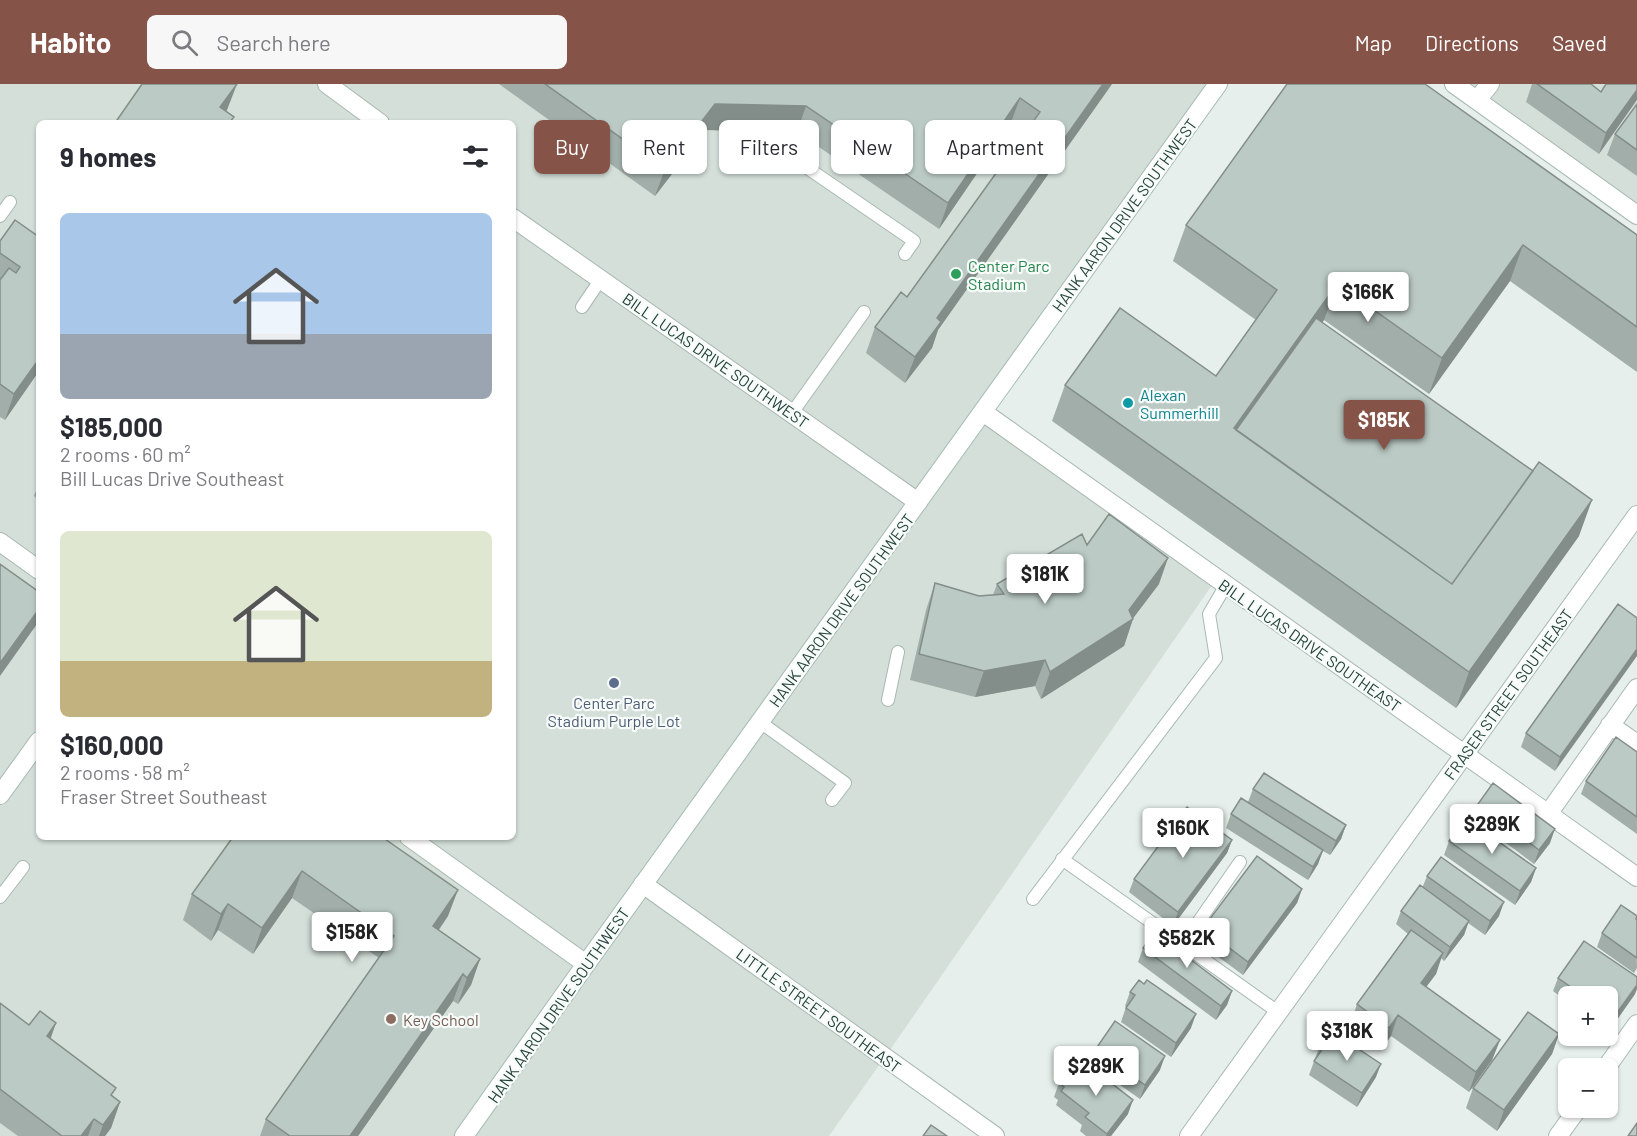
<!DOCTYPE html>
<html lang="en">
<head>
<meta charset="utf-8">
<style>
	:root { --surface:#fff; --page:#f7f7f7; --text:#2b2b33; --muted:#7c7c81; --accent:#855347 }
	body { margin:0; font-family:Barlow,sans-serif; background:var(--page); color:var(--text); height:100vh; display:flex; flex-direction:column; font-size:22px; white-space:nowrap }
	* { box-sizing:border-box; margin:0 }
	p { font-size:20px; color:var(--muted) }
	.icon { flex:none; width:33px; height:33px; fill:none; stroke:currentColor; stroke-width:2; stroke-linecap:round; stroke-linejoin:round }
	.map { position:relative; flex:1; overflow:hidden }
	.details { position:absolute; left:36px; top:36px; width:480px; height:720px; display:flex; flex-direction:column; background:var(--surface); border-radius:9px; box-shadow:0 2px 4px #0004 }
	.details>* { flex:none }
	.guide { position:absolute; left:534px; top:36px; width:570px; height:54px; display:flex; gap:12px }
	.fabs { position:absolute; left:1558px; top:902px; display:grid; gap:12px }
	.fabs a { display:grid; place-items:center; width:60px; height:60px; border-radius:9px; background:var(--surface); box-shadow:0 2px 4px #0004; font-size:30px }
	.price { position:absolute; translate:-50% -51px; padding:0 14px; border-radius:6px; background:#fff; color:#222; font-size:20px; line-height:39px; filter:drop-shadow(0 2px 3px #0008) }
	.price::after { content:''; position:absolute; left:50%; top:36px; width:18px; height:14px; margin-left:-9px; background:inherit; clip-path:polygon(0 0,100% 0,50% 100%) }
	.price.current { background:var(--accent); color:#fff }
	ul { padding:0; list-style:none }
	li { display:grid; align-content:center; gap:12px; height:318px; padding:0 24px }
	li span { display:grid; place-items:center; height:186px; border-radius:9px; color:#555 }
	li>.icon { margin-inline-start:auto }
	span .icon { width:108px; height:108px; fill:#fffc; stroke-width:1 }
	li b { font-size:26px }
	h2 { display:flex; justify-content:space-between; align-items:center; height:72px; padding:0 24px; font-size:26px }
	.pill { padding:0 21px; border-radius:9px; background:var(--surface); box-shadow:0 2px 4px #0004; font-size:21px; line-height:54px }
	.pill.current { background:var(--accent); color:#fff }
	header { display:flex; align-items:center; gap:36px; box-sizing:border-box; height:84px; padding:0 30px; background:var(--accent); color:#fff }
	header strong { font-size:28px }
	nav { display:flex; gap:33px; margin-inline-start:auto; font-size:21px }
	.search { width:420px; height:54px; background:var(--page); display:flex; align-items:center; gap:15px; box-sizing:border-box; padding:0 21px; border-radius:9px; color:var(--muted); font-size:22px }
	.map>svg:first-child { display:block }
</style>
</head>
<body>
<header>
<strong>Habito</strong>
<div class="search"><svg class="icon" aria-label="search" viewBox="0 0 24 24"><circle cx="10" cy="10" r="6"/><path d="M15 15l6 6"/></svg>Search here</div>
<nav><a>Map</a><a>Directions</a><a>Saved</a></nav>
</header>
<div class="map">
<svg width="1637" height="1052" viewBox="0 0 1637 1052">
	<rect width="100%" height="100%" fill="#e6efeb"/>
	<path fill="#d4dfda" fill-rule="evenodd" d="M0 0H1218L983 328 1217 494 892 963 829 1052H0ZM39 39H513V753H39Z
		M1454 0H1637V131Z"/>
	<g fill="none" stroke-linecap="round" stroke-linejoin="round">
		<defs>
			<path id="service" d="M774 61 914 157 905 170
				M0 132 10 118
				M582 223 601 195
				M792 329 864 228
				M888 616 898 568
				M760 638 845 699 832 716
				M1062 775 1278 928
				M0 813 23 783
				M1033 815 1216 574 1209 530 1226 501
				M1183 860 1240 778"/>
			<path id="minor" d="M327 0 380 39
				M1454 0 1637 131
				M1477 16 1490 0
				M513 134 918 418
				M983 328 1637 793
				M0 458 39 486
				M1610 641 1637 660
				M0 711 39 657
				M1548 730 1637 604
				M409 753 586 880
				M643 800 995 1052
				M1606 984 1637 940
				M1189 1052 1637 431
				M1558 1052 1579 1023"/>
			<path id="secondary" d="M464 1052 586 880 1218 0"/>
		</defs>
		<use href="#service" stroke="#a8b8b2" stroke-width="14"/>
		<use href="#minor" stroke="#a8b8b2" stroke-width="20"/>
		<use href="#secondary" stroke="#a4bbb3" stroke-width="20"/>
		<use href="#service" stroke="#fff" stroke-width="12"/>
		<use href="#minor" stroke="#fff" stroke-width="18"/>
		<use href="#secondary" stroke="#fff" stroke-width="18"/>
	</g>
	<path fill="#a1aea9" d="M499 0H1112L938 246 932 264 905 299 866 269 875 243 907 213 1024 50 1010 41 939 145 797 48 706 46 655 112Z
		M1532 0H1591L1601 8 1637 0 1599 70 1526 18Z
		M1637 20V92L1607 71 1615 50Z
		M1186 141 1637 151V288L1510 197 1429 310 1324 236 1322 239 1579 452 1456 624 1052 337 1065 301 1216 292 1256 236 1173 177Z
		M39 147V287L5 336 0 333V157L37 152Z
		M39 399V416L34 412Z
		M935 499 979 512 993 511 997 500H1159L1133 534 1124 562 1041 615 1035 602 975 613 910 596 926 526Z
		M1618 520 1555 687 1521 663 1526 649Z
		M1637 668V750L1581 710 1586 697Z
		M1253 705 1346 741 1341 755 1330 771 1323 767 1318 780 1308 796 1226 744 1231 730 1248 718Z
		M1478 720 1550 759 1534 780 1473 734Z
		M232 753H382L448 832 439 846 480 875 471 901 458 920 453 917 358 1052H260L266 1035 379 874 292 814 253 870 218 846 211 857 183 836 192 810Z
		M1232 756 1227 769 1173 842 1129 808 1134 795Z
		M1449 757 1536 784 1531 798 1515 821 1444 771Z
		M1427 792 1499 832 1485 851 1468 839 1464 851 1444 877 1441 874 1436 890 1426 903 1500 956 1492 976 1469 1008 1391 952 1382 964 1350 941 1357 920 1408 850 1396 840 1401 827 1423 802Z
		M1302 805 1297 819 1243 891 1198 858 1203 844Z
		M1636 836 1637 884 1634 889 1597 863 1602 849Z
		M1143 864 1232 907 1227 921 1216 936 1138 878Z
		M1558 894 1635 910 1609 947H1608V912H1569V919L1553 907Z
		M1144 900 1191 944 1171 973 1121 938 1126 923 1125 922 1130 908Z
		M0 919 29 941 51 954 113 1012 120 1018 111 1044 105 1052H18L0 1039Z
		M1559 950 1552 970 1497 1047 1466 1024 1473 1004Z
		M1320 961 1376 993 1357 1023 1309 991Z
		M1095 966 1160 986 1140 1015 1090 980Z
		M1059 999 1128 1030 1111 1052H1086L1080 1047 1082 1041 1056 1021 1058 1016 1054 1013Z"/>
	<path fill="#838d89" d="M237 0 227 26 218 39 220 23Z
		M1103 0H1112L938 246 932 264 905 299 915 273 937 234Z
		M1637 6V16L1599 70 1606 49Z
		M1020 14 1010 41 939 145 948 119Z
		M715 20 806 22 797 48 706 46 655 112 665 85Z
		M1523 161 1510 197 1429 310 1442 274Z
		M1337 200 1324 236 1237 358 1234 344Z
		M39 275V287L5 336 14 310Z
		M1592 416 1579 452 1456 624 1469 588Z
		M1168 474 1159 500 1131 537 1133 535 1124 562 1041 615 1050 588 1129 526Z
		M39 525V535L37 540 0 592V579Z
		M1637 565V572L1555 687 1560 673Z
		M1045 576 1035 602 975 613 984 587Z
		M1346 741 1341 755 1330 771 1336 757Z
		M1555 745 1550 759 1534 780 1539 766Z
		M1232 756 1227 769 1173 842 1178 828Z
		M1323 766 1318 780 1308 796 1313 783Z
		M1536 784 1531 798 1515 821 1520 807Z
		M302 787 292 814 253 870 262 844Z
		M1302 805 1297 819 1243 891 1248 878Z
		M458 806 448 832 423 868 433 842Z
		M1504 818 1499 832 1485 851 1490 837Z
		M228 820 218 846 211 857 221 830Z
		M1469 837 1464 851 1444 877 1450 863Z
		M1443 869 1436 890 1414 919 1421 899Z
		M480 875 471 901 458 920 467 894Z
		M463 890 453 917 358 1052H350Z
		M1637 901V905L1635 910 1609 947 1614 933Z
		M1232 907 1227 921 1216 936 1221 922Z
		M1196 930 1191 944 1171 973 1176 959Z
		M1398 931 1391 952 1382 964 1389 944Z
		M56 939 47 965V952Z
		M1559 950 1552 970 1497 1047 1504 1026Z
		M1500 956 1492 976 1469 1008 1476 988Z
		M1165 972 1160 986 1140 1015 1145 1001Z
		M1381 980 1376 993 1357 1023 1362 1009Z
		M1133 1016 1128 1030 1111 1052H1106Z
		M120 1018 111 1044 105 1052H99L103 1041Z
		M94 1035 88 1052H81Z"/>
	<path fill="#bbcac4" stroke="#838d89" stroke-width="1.5" d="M142 0H237L220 23 234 33 229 39H115Z
		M545 0H1103L937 234 941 238 915 273 875 243 901 208 907 213 1040 28 1020 14 948 119 806 22 715 20 665 85Z
		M1287 0H1425L1637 151V243L1523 161 1442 274 1337 200 1234 344 1452 500 1539 378 1592 416 1469 588 1065 301 1120 224 1216 292 1277 206 1186 141Z
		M1537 0H1591L1601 8 1606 0H1637V6L1606 49Z
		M1637 20V66L1615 50Z
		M15 136 39 153V275L14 310 0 300V196L9 184 16 189 20 183 0 169V157Z
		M1316 234 1533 387 1452 500 1236 346Z
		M1109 430 1168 474 1129 526 1133 535 1050 588 1045 576 984 587 919 570 935 499 979 512 1004 510 997 500 1082 450 1087 461Z
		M0 480 39 508V525L0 579Z
		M1618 520 1637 534V565L1560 673 1526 649Z
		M1616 653 1637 668V733L1586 697Z
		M1264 689 1346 741 1336 757 1253 705Z
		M1493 699 1555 745 1539 766 1478 720Z
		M1241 714 1323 766 1313 783 1231 730Z
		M1187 723 1232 756 1178 828 1134 795Z
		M1465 734 1536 784 1520 807 1449 757Z
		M233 753H382L458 806 433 842 480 875 467 894 463 890 350 1052H290L266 1035 394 852 302 787 262 844 228 820 221 830 192 810Z
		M1257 772 1302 805 1248 878 1203 844Z
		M1441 773 1504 818 1490 837 1427 792Z
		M1420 801 1469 837 1450 863 1401 827Z
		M1621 821 1637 832 1636 835 1637 836V874L1602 849Z
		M1411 846 1443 869 1421 899 1500 956 1476 988 1398 931 1389 944 1357 920Z
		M1154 848 1232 907 1221 922 1143 864Z
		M1584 857 1637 893V901L1614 933 1608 929V912H1584L1558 894Z
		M1139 896 1144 900 1147 896 1196 930 1176 959 1126 924 1135 911 1130 908Z
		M0 919 29 941 40 927 56 939 47 952 116 1004 111 1011 120 1018 103 1041 94 1035 81 1052H62L0 1005Z
		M1528 928 1559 950 1504 1026 1473 1004Z
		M1115 937 1165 972 1145 1001 1095 966Z
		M1330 946 1381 980 1362 1009 1314 977 1323 964 1320 961Z
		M1084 978 1133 1016 1107 1050 1085 1033 1089 1029 1061 1007 1064 1003 1059 999 1069 988 1074 992Z
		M1637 1039V1052H1628Z
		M931 1041 947 1052H923Z"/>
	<circle fill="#2e9e5b" stroke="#f7fbf9" stroke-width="2" cx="956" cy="190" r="6"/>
	<circle fill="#0f9aa8" stroke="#f7fbf9" stroke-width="2" cx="1128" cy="319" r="6"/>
	<circle fill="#5c6f8a" stroke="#f7fbf9" stroke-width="2" cx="614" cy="599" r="6"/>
	<circle fill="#8d6e63" stroke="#f7fbf9" stroke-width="2" cx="391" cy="935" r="6"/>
	<g text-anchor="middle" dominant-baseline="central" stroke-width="4.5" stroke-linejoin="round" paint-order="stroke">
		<g font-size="16" fill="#24423a" stroke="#f7fbf9">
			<text transform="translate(1124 131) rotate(-54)">HANK AARON DRIVE SOUTHWEST</text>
			<text transform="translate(716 276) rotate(35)">BILL LUCAS DRIVE SOUTHWEST</text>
			<text transform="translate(841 526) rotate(-54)">HANK AARON DRIVE SOUTHWEST</text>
			<text transform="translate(1310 561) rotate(35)">BILL LUCAS DRIVE SOUTHEAST</text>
			<text transform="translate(1508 610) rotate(-54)">FRASER STREET SOUTHEAST</text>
			<text transform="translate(558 921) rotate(-55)">HANK AARON DRIVE SOUTHWEST</text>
			<text transform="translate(819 926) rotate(36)">LITTLE STREET SOUTHEAST</text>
		</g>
		<g font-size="16" fill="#27864d" stroke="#f7fbf9" text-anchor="start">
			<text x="968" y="181">Center Parc<tspan x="968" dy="18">Stadium</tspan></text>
		</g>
		<g font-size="16" fill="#0d838f" stroke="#f7fbf9" text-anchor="start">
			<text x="1140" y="310">Alexan<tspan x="1140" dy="18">Summerhill</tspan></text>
		</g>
		<g font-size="16" fill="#4e5e75" stroke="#f7fbf9">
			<text x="614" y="618">Center Parc<tspan x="614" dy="18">Stadium Purple Lot</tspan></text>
		</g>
		<g font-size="16" fill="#785e54" stroke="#f7fbf9" text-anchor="start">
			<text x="403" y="935">Key School</text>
		</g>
	</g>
</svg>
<div class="fabs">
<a>+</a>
<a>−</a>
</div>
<b class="price" style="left:1368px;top:239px">$166K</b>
<b class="price current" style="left:1384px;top:367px">$185K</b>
<b class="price" style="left:1045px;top:521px">$181K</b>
<b class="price" style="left:1492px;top:771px">$289K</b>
<b class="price" style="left:1183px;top:775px">$160K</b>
<b class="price" style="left:352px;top:879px">$158K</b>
<b class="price" style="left:1187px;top:885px">$582K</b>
<b class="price" style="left:1347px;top:978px">$318K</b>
<b class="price" style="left:1096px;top:1013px">$289K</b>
<div class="guide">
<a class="pill current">Buy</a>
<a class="pill">Rent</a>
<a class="pill">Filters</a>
<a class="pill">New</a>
<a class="pill">Apartment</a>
</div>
<section class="details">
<h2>9 homes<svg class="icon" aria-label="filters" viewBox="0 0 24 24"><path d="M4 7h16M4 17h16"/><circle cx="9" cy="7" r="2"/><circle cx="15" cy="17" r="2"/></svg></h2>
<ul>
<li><span style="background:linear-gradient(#a9c7e8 65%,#9aa5b1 0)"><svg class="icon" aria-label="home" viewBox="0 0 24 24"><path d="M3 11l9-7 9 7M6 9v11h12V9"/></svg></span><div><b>$185,000</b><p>2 rooms · 60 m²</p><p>Bill Lucas Drive Southeast</p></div></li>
<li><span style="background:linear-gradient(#dfe7d0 70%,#c2b280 0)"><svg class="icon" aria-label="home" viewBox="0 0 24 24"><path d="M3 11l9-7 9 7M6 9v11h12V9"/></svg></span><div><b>$160,000</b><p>2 rooms · 58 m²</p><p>Fraser Street Southeast</p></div></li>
</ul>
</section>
</div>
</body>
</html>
